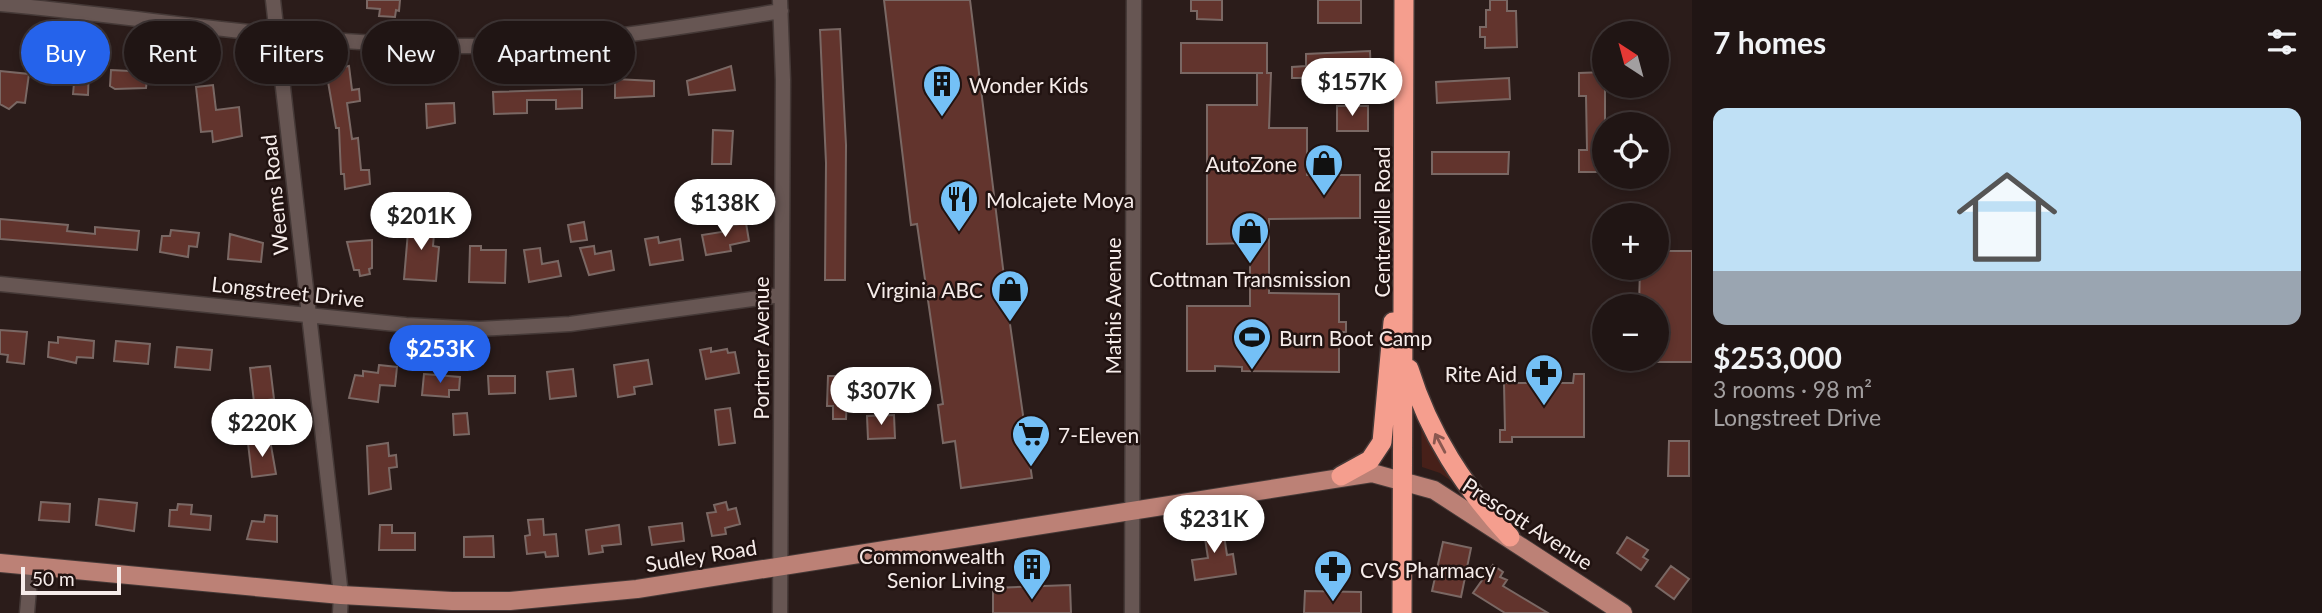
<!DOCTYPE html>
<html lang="en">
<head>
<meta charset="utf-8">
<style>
	:root { --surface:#201514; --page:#2d2222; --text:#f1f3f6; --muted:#a29fa0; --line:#3d3434; --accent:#2563eb }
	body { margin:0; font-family:Lato,sans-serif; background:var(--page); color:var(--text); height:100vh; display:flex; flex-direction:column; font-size:26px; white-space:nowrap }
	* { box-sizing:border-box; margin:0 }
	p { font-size:23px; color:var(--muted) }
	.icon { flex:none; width:38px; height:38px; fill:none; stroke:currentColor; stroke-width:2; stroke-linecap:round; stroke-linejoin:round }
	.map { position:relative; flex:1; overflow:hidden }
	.details { display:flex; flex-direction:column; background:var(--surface); width:630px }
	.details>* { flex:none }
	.banner { position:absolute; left:21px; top:21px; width:665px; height:63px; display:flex; gap:14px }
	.needle { width:46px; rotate:324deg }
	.buttons { position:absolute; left:1592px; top:21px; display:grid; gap:14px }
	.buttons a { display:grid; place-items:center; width:77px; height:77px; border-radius:50%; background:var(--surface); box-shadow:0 4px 10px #0003,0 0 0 2px var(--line); font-size:35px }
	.scale { position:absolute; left:21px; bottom:18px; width:100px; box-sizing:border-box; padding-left:7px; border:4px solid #f6ecea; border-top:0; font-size:19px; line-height:24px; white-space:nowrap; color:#f6ecea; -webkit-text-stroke:5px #211311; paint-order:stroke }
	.price { position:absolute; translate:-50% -60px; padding:0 16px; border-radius:24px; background:#fff; color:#222; font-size:23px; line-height:46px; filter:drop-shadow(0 2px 4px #0008) }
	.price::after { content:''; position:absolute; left:50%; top:42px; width:21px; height:16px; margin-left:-10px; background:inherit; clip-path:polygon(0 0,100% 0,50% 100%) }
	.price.on { background:var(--accent); color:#fff }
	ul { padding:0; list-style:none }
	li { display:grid; align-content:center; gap:14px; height:371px; padding:0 21px }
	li+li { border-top:2px solid var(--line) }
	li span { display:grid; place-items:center; height:217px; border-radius:14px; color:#555 }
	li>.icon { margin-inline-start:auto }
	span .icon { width:126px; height:126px; fill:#fffc; stroke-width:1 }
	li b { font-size:30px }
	h2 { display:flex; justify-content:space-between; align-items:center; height:84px; padding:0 21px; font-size:30px }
	.chip { padding:0 24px; border-radius:32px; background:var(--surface); box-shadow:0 4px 10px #0003,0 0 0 2px var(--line); font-size:24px; line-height:63px }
	.chip.on { background:var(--accent); color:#fff }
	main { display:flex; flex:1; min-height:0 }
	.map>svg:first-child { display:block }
</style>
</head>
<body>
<main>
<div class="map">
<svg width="1692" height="613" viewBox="0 0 1692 613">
	<rect width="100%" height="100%" fill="#2b1c1a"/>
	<path fill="#472019" d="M1421 416 1455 478 1454 483 1440 473 1422 467Z"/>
	<path fill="#62342d" stroke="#7a6864" stroke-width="2" d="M367 0H400L399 11 396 10 395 17 379 16 380 9 367 8Z
		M884 0H970L1009 317 1032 478 961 488 955 441 943 443 938 405 943 404 917 224 911 225Z
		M1191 0H1222V20L1197 19V11H1191Z
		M1318 0H1361V23H1318Z
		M1490 0H1507V11H1516L1517 47 1485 48V37H1480V27H1486V10H1490Z
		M840 29 846 145 845 280H825L826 163 820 30Z
		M1181 43H1267V73H1271L1269 128H1307V175H1360V218L1269 219V293L1339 294V322H1346V332H1339V372L1242 371V367L1215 366V371H1187V306H1250V243L1207 244V105H1257V73H1263H1181Z
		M1370 51 1371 75 1331 76V94L1307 95 1306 78H1292V67L1306 66V54Z
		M50 63 89 67 88 95 73 94 74 83 48 80Z
		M349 66 352 90 359 89 360 101 347 103 352 139 358 138 361 170H369L370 184 345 189 344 174H341L339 128H336L326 70Z
		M731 66 735 90 689 95 687 81Z
		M111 70 148 72 146 88 115 89 110 86Z
		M0 71 29 74 25 103 17 102 9 109 0 104Z
		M1605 72V172H1579V150H1587L1586 96H1579V73Z
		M1509 78 1510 99 1437 103 1436 82Z
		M615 79 654 81V96L615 98Z
		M213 85 216 110 239 107 242 136 213 142 212 131 201 132 196 87Z
		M582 89V108L556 109V100H527V113L494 114 493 92Z
		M454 103 455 123 427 128 426 104Z
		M1337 106H1368V131H1337Z
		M713 130 733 131 731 164H712Z
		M1432 152H1509L1508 174H1432Z
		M0 219 68 225 67 231 95 234V227L139 231 137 250 0 239Z
		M409 220 435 222 433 246 439 247 436 281 404 279Z
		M584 222 587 240 571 242 568 225Z
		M746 223 749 241 730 245 731 251 706 255 702 235 728 231 727 226Z
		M171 230 199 233 197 247 189 246 188 257 160 252 162 236H170Z
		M230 234 263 243 261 262 228 259Z
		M658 237 659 243 680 239 683 260 650 265 645 239Z
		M372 240V268L369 269 370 274 360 276 359 270H354L347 242Z
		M470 246H481V250H506L505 283 469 282Z
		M594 246 595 254 611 251 614 270 589 275 580 248Z
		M540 248 542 264 558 261 561 276 529 282 524 250Z
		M1657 251H1692V362H1657V306H1639L1640 268H1657Z
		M0 330 27 332 24 364 7 362 8 355 0 354Z
		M58 337 94 341 93 358 77 357 76 363 48 357 49 342 58 343Z
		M116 341 150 344 148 364 114 361Z
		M177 347 212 350 210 370 175 367Z
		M711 348V352L727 349 728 353 735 352 739 373 706 379 700 350Z
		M648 360 652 384 634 387 635 394 618 397 614 365Z
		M379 365 397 367 395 386 380 385 378 402 349 398 355 375 363 376V371L378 373Z
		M270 366 274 399 254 402 250 368Z
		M573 369 576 396 550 399 547 372Z
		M424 374 460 377 459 390H449V397L422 395Z
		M1574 374H1584V437H1512V442H1500V430H1505L1504 383H1573Z
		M488 376H515V393L489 394Z
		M828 376H848L846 419H833V406H827Z
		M730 408 735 443 719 445 715 410Z
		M467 413 469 434 454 435 453 414Z
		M894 415 895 438 868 439 867 416Z
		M270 440 276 474 252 477 248 443Z
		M1669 441H1689V476H1668Z
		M388 443 389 456 396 455 397 467 389 468 391 489 369 494 367 446Z
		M99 499 137 503 134 531 96 525Z
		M41 502 70 504 69 522 39 520Z
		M726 502 728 510 736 508 740 524 725 528 726 534 712 536 707 513 716 512 714 505Z
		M178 504 192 505 191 514 211 516 210 530 169 526 170 510H177Z
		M265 515 277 516V542L247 539 252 521 264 522Z
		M543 519 544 535 556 534 558 556 546 557 545 552 527 554 525 536 530 535 528 520Z
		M1222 522 1227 555 1233 554 1236 574 1195 580 1192 560 1208 558 1203 525Z
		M682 523 684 541 652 545 649 527Z
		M380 525H392V533H415V550H379Z
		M619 525 621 544 602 546 603 552 589 554 586 530Z
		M493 536 494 557H464V537Z
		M1627 537 1648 550 1643 557 1648 560 1641 570 1617 553Z
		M1443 542 1471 548 1461 597 1432 591Z
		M1493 565 1503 572 1500 577 1507 580 1503 586 1548 613H1505L1473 593Z
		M1671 566 1689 579 1674 599 1656 586Z
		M1070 585 1071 613H993V588Z
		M1305 591 1361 592V613H1304Z"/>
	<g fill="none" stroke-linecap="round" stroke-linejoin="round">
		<defs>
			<path id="minor" d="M273 0 341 595 340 613
				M0 4C153 18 306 45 460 46 567 47 676 28 781 11
				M0 284 406 325 479 329 570 324 781 295
				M27 613 31 566
				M780 613 783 80 780 0
				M1132 613 1134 0"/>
			<path id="major" d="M0 563 341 595 452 601H510L637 589 1372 473 1434 490 1623 613"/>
			<path id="highway" d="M1409 369C1429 434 1464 487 1510 537
				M1341 476 1370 460 1382 442 1393 322
				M1402 613 1404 0"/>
		</defs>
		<use href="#minor" stroke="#453937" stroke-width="17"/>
		<use href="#major" stroke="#453937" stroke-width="20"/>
		<use href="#highway" stroke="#453937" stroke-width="22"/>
		<use href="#minor" stroke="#675653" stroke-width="14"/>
		<use href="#major" stroke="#bc8176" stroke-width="18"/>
		<use href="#highway" stroke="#f59e8e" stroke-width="19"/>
	</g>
	<defs><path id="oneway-shaft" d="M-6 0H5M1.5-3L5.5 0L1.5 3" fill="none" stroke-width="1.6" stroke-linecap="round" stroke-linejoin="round" transform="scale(1.75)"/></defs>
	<use stroke="#8b5850" href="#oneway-shaft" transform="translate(1440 443) rotate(-118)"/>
	<defs>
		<symbol id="building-pin" viewBox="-11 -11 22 30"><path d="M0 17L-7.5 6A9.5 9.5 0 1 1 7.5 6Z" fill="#74c0f6" stroke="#211311"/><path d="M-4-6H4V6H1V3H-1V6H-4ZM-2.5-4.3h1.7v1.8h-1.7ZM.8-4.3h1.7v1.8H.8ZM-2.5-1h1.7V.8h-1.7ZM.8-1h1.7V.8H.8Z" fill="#111"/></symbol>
		<symbol id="shop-pin" viewBox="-11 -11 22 30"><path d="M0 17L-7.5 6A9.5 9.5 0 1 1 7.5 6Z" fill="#74c0f6" stroke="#211311"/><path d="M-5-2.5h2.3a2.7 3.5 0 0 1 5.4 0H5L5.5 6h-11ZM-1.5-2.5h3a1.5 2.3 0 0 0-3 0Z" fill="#111"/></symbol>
		<symbol id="restaurant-pin" viewBox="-11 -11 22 30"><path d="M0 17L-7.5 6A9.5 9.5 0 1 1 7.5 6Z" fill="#74c0f6" stroke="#211311"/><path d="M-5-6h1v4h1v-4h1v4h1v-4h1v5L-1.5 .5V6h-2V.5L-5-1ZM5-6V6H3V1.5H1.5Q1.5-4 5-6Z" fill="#111"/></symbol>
		<symbol id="stadium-pin" viewBox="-11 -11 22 30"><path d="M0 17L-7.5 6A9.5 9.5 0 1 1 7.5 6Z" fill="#74c0f6" stroke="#211311"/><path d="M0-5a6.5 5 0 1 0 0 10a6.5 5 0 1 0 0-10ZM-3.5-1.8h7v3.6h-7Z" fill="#111"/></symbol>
		<symbol id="pharmacy-pin" viewBox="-11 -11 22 30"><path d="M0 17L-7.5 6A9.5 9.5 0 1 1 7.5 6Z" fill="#74c0f6" stroke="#211311"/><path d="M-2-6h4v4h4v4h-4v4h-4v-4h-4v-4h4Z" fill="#111"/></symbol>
		<symbol id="supermarket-pin" viewBox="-11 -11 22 30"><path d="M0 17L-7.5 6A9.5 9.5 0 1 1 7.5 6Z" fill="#74c0f6" stroke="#211311"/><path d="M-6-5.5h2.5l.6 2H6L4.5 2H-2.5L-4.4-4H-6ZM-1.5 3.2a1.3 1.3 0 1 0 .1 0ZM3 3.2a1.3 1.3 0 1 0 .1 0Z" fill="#111"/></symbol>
	</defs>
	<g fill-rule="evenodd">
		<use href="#building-pin" x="920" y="62" width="44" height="60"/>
		<use href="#shop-pin" x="1302" y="141" width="44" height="60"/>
		<use href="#restaurant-pin" x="937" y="177" width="44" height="60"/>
		<use href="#shop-pin" x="1228" y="209" width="44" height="60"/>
		<use href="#shop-pin" x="988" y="267" width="44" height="60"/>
		<use href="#stadium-pin" x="1230" y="315" width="44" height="60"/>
		<use href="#pharmacy-pin" x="1522" y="351" width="44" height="60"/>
		<use href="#supermarket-pin" x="1009" y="412" width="44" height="60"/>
		<use href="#building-pin" x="1010" y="545" width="44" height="60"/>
		<use href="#pharmacy-pin" x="1311" y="547" width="44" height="60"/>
	</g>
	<g text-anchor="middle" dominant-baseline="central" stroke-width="5" stroke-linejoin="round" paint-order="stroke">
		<g font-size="21" fill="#f6ecea" stroke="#211311" text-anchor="start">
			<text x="969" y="84">Wonder Kids</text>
			<text x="1297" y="163" text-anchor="end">AutoZone</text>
			<text x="986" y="199">Molcajete Moya</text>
			<text x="1250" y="278" text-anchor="middle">Cottman Transmission</text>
			<text x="983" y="289" text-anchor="end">Virginia ABC</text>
			<text x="1279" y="337">Burn Boot Camp</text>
			<text x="1517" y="373" text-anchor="end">Rite Aid</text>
			<text x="1058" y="434">7-Eleven</text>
			<text x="1005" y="555" text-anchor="end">Commonwealth<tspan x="1005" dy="24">Senior Living</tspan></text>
			<text x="1360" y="569">CVS Pharmacy</text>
		</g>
		<g font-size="21" fill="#f6ecea" stroke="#211311">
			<text transform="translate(274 195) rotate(-96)">Weems Road</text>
			<text transform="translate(1381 222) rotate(-90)">Centreville Road</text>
			<text transform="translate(288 291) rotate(6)">Longstreet Drive</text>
			<text transform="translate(1112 306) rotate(-90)">Mathis Avenue</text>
			<text transform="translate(760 348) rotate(-90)">Portner Avenue</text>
			<text transform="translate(1528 523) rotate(33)">Prescott Avenue</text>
			<text transform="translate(701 555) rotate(-9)">Sudley Road</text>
		</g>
	</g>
</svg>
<div class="buttons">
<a><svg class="needle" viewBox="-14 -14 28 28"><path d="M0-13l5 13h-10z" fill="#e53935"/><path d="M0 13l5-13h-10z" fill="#a29fa0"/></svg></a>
<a><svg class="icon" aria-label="locate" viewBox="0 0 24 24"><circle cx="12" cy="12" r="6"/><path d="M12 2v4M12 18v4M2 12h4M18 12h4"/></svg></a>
<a>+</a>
<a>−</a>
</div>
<div class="scale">50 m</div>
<b class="price" style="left:1352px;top:118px">$157K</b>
<b class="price" style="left:725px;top:239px">$138K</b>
<b class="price" style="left:421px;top:252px">$201K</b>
<b class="price on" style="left:440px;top:385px">$253K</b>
<b class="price" style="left:881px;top:427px">$307K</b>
<b class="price" style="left:262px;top:459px">$220K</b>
<b class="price" style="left:1214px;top:555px">$231K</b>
<div class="banner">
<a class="chip on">Buy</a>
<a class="chip">Rent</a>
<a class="chip">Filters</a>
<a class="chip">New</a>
<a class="chip">Apartment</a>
</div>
</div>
<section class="details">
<h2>7 homes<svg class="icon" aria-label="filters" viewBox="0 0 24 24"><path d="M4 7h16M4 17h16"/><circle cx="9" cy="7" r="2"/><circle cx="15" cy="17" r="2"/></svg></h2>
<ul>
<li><span style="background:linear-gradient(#bfe0f5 75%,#9aa5b1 0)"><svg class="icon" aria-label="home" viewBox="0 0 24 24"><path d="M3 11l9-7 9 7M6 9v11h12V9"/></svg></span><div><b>$253,000</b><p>3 rooms · 98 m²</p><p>Longstreet Drive</p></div></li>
</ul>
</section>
</main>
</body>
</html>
